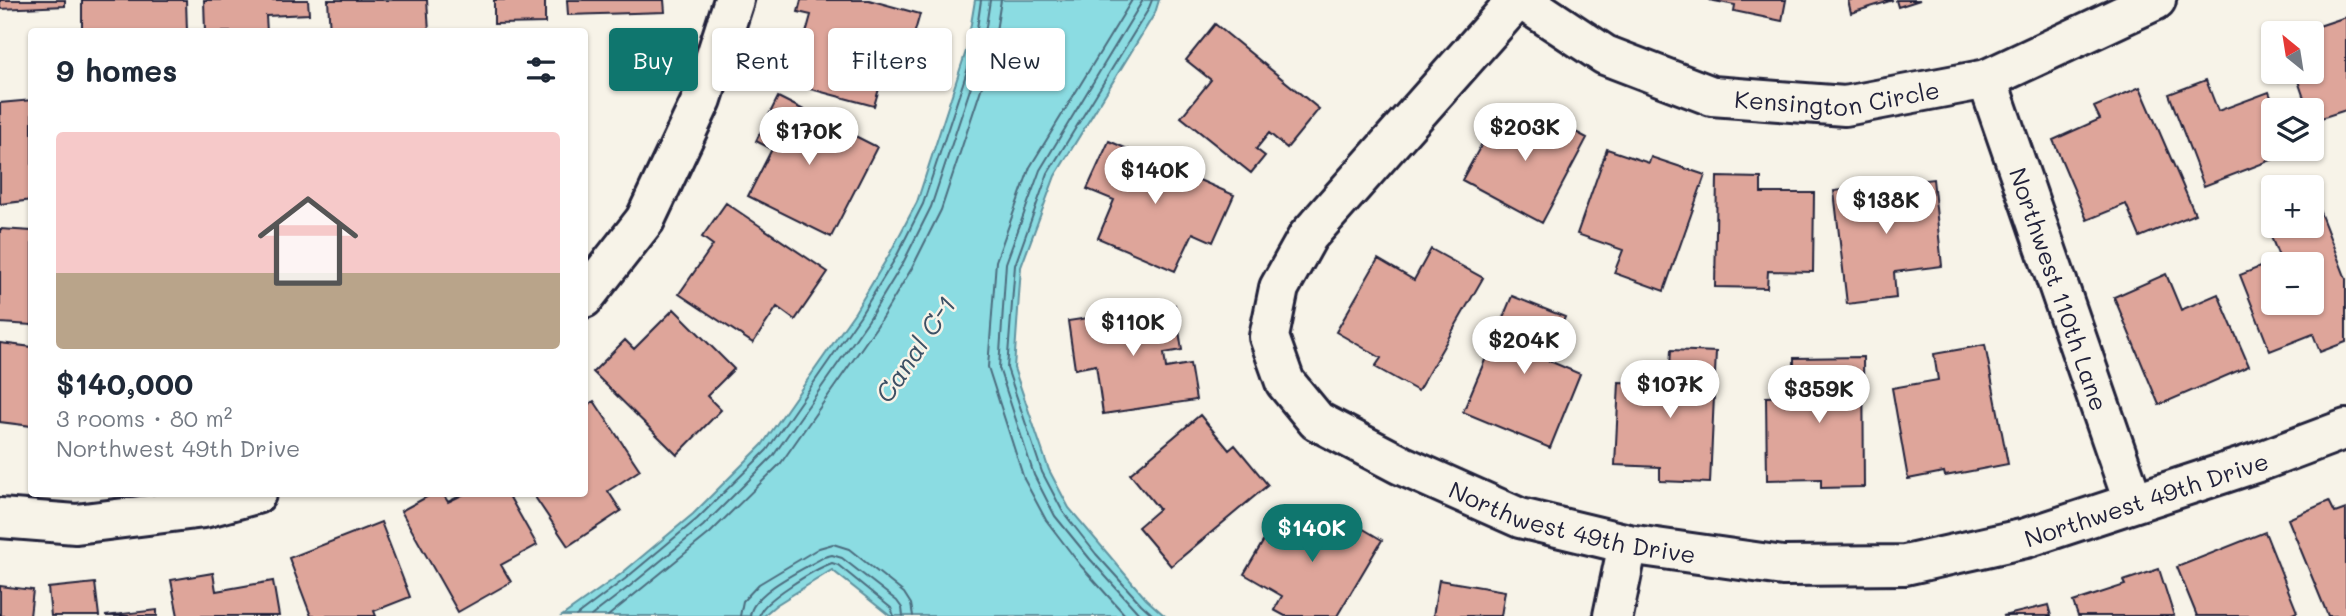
<!DOCTYPE html>
<html lang="en">
<head>
<meta charset="utf-8">
<style>
	:root { --surface:#fff; --page:#f6f6f7; --text:#1f2937; --muted:#747a83; --accent:#0f766e }
	body { margin:0; font-family:Mali,sans-serif; background:var(--page); color:var(--text); height:100vh; display:flex; flex-direction:column; font-size:26px; white-space:nowrap }
	* { box-sizing:border-box; margin:0 }
	p { font-size:23px; color:var(--muted) }
	.icon { flex:none; width:38px; height:38px; fill:none; stroke:currentColor; stroke-width:2; stroke-linecap:round; stroke-linejoin:round }
	.map { position:relative; flex:1; overflow:hidden }
	.details { position:absolute; left:28px; top:28px; width:560px; height:469px; display:flex; flex-direction:column; background:var(--surface); border-radius:7px; box-shadow:0 2px 5px #0004 }
	.details>* { flex:none }
	.hud { position:absolute; left:609px; top:28px; width:665px; height:63px; display:flex; gap:14px }
	.needle { width:46px; rotate:330deg }
	.tools { position:absolute; left:2261px; top:21px; display:grid; gap:14px }
	.tools a { display:grid; place-items:center; width:63px; height:63px; border-radius:7px; background:var(--surface); box-shadow:0 2px 5px #0004; font-size:35px }
	.price { position:absolute; translate:-50% -60px; padding:0 16px; border-radius:24px; background:#fff; color:#222; font-size:23px; line-height:46px; filter:drop-shadow(0 2px 4px #0008) }
	.price::after { content:''; position:absolute; left:50%; top:42px; width:21px; height:16px; margin-left:-10px; background:inherit; clip-path:polygon(0 0,100% 0,50% 100%) }
	.price.on { background:var(--accent); color:#fff }
	ul { padding:0; list-style:none }
	li { display:grid; align-content:center; gap:14px; height:371px; padding:0 28px }
	li span { display:grid; place-items:center; height:217px; border-radius:7px; color:#555 }
	li>.icon { margin-inline-start:auto }
	span .icon { width:126px; height:126px; fill:#fffc; stroke-width:1 }
	li b { font-size:30px }
	h2 { display:flex; justify-content:space-between; align-items:center; height:84px; padding:0 28px; font-size:30px }
	.tag { padding:0 24px; border-radius:7px; background:var(--surface); box-shadow:0 2px 5px #0004; font-size:24px; line-height:63px }
	.tag.on { background:var(--accent); color:#fff }
	.map>svg:first-child { display:block }
</style>
</head>
<body>
<div class="map">
<svg width="2346" height="616" viewBox="0 0 2346 616">
	<rect width="100%" height="100%" fill="#f7f3e8"/>
	<filter id="ink" filterUnits="userSpaceOnUse"><feTurbulence type="fractalNoise" baseFrequency=".0143" numOctaves="2"/><feDisplacementMap in="SourceGraphic" scale="14" xChannelSelector="R" yChannelSelector="G"/><feConvolveMatrix kernelMatrix="1 2 1 2 8 2 1 2 1" color-interpolation-filters="sRGB"/></filter>
	<g filter="url(#ink)">
		<path fill="#8bdce2" stroke="#61929f" stroke-width="2" d="M975 0H1159L1155 13 1055 176 1021 267 1014 368 1049 470 1069 508 1146 599 1165 616H890L832 570 776 605 763 616H562L621 574 693 514 762 445 855 312 889 255 917 202 967 48Z"/>
		<g fill="none" stroke-linecap="round" stroke-linejoin="round">
			<path stroke="#4c6c7e" stroke-width="2" d="M1152 0 1148 10 1048 173 1015 265 1007 368 1042 472 1063 512 1096 554 1141 604 1154 616
				M576 616 625 579 697 519 767 450 860 316 895 259 923 204 974 50 981 0
				M591 616 630 586 703 526 773 456 868 321 903 263 931 207 982 53 990 0
				M608 616 710 533 781 463 877 326 912 268 941 210 992 56 1001 0
				M740 616 743 601 759 584 819 548 833 544 849 549 904 593 911 604 913 616
				M750 616C752 592 804 569 824 557L832 555 842 558 897 601 902 608 903 616
				M759 616C761 601 817 568 832 563L838 565 891 608 894 616
				M1126 616 1081 566 1046 520 1024 479 988 367 996 261 1030 167 1132 0
				M1141 616 1090 559 1055 516 1034 475 999 368 1006 263 1040 170 1143 0"/>
		</g>
		<path fill="#dea59a" stroke="#22223b" stroke-width="2" fill-rule="evenodd" d="M0 0H65V6L0 9Z
			M82 0H186L187 32H82Z
			M204 0H308L309 14 266 16 267 32H205Z
			M328 0H427L429 32H330Z
			M494 0H545V23L494 24Z
			M567 0H664L665 12 568 15Z
			M801 0H869L920 14 903 73 885 68 874 106 792 84 811 15 798 12Z
			M1709 0H1786L1782 21 1734 11 1735 5Z
			M1848 0H1893L1851 13Z
			M1896 0H1920L1898 7Z
			M2346 17V110L2312 121V110H2308L2295 72H2312V33H2298Z
			M1215 24 1319 109 1287 148 1269 133 1256 149 1265 156 1251 173 1181 117 1211 80 1186 60Z
			M2206 80 2218 111 2269 92 2276 110H2273V149H2290L2292 152 2204 186 2169 94Z
			M2140 87 2195 214 2140 237 2126 204 2087 220 2053 140 2100 119 2094 107Z
			M778 97 877 147 831 237 748 196 772 149 756 141Z
			M32 100V200L0 204V103Z
			M1501 109 1537 128 1544 115 1587 138 1542 223 1462 180Z
			M1109 141 1234 195 1213 242 1193 233 1175 271 1098 238 1114 200 1087 189Z
			M1607 149 1649 163 1651 157 1705 175 1664 291 1614 273 1623 250 1577 234Z
			M1717 177 1761 178V193H1814L1813 272 1768 271 1767 288 1715 287Z
			M1933 179 1942 266 1894 272 1896 298 1847 304 1834 191Z
			M726 203 828 272 795 320 777 307 753 343 679 294 713 245 702 237Z
			M2318 207 2346 279V342L2320 352 2313 334 2270 351 2240 275 2280 259 2267 227 2273 225 2312 226V210ZM2273 264H2312V303H2273Z
			M0 229 32 231V325L0 323Z
			M1431 249 1483 278 1418 391 1375 367 1381 358 1336 332 1378 259 1414 280Z
			M2166 274 2181 310 2218 294 2249 366 2159 405 2114 297Z
			M1512 296 1565 317 1547 360 1580 374 1550 448 1463 412Z
			M1175 305 1182 350 1164 353 1166 368 1190 364 1196 400 1103 414 1096 365 1075 369 1068 321Z
			M674 309 734 369 707 396 721 410 677 455 593 372 625 340 634 349Z
			M0 343 32 347V426L0 422Z
			M1985 345 2008 464 1945 476 1944 472 1908 479 1892 388 1938 380 1934 354Z
			M1671 350 1716 352 1710 483 1660 481V467L1615 465 1619 382 1669 384Z
			M1863 357 1864 487 1821 488V479L1767 480 1766 397 1794 396V358Z
			M594 401 640 470 608 491 621 511 568 546 533 494H584V407Z
			M1200 415 1229 450 1235 445 1268 485 1171 566 1138 527 1159 509 1130 474Z
			M432 494H443L448 502 464 494H508L537 545 501 565 511 582 458 612 401 511Z
			M2329 501 2335 513 2346 509V616H2328L2288 519Z
			M1283 508 1326 533 1338 514 1382 540 1337 616H1285L1274 610 1282 596 1244 574Z
			M381 522 410 597 374 611 376 616H311L289 558Z
			M2265 532 2297 612 2288 616H2197L2177 567Z
			M2159 569 2174 616H2078L2073 602 2125 585 2123 581Z
			M213 573 216 591 273 581 279 616H178L171 580Z
			M1439 580 1505 591 1501 616H1433Z
			M95 583 99 616H51L48 588Z
			M0 586 33 590 30 616H0Z
			M2048 605 2051 616H2003Z
			M157 610V616H105Z"/>
		<g fill="none" stroke-linecap="round" stroke-linejoin="round">
			<defs>
				<g id="minor">
					<path id="s1" d="M1517 0 1308 236 1279 288 1269 337 1285 382 1317 421 1401 465 1520 518 1628 544 1783 566 1905 565 2026 538 2261 461 2346 429"/>
					<path id="s2" d="M1522 0 1605 55 1712 96 1845 106 1987 79 2156 0"/>
					<path id="s3" d="M1987 79 2133 501"/>
					<path d="M584 298 645 220 702 99 734 0"/>
					<path d="M0 518 76 524 204 508 256 494"/>
					<path d="M1613 616 1628 544"/>
				</g>
			</defs>
			<use href="#minor" stroke="#22223b" stroke-width="44"/>
			<use href="#minor" stroke="#f7f3e8" stroke-width="38"/>
		</g>
	</g>
	<g text-anchor="middle" dominant-baseline="central" stroke-width="5" stroke-linejoin="round" paint-order="stroke">
		<g font-size="24" fill="#22223b" stroke="#f7f3e8">
			<text stroke="none"><textPath href="#s2" startOffset="340">Kensington Circle</textPath></text>
			<text stroke="none"><textPath href="#s3" startOffset="222">Northwest 110th Lane</textPath></text>
			<text stroke="none"><textPath href="#s1" startOffset="1388">Northwest 49th Drive</textPath></text>
			<text stroke="none"><textPath href="#s1" startOffset="800">Northwest 49th Drive</textPath></text>
		</g>
		<g font-size="26" font-style="italic" fill="#3c5065" stroke="#f7f3e8">
			<text transform="translate(915 349) rotate(-56)">Canal C-1</text>
		</g>
	</g>
</svg>
<div class="tools">
<a><svg class="needle" viewBox="-14 -14 28 28"><path d="M0-13l5 13h-10z" fill="#e53935"/><path d="M0 13l5-13h-10z" fill="#747a83"/></svg></a>
<a><svg class="icon" aria-label="layers" viewBox="0 0 24 24"><path d="M12 4l9 5-9 5-9-5zM3 14l9 5 9-5"/></svg></a>
<a>+</a>
<a>−</a>
</div>
<b class="price" style="left:1525px;top:163px">$203K</b>
<b class="price" style="left:809px;top:167px">$170K</b>
<b class="price" style="left:1155px;top:206px">$140K</b>
<b class="price" style="left:1886px;top:236px">$138K</b>
<b class="price" style="left:1133px;top:358px">$110K</b>
<b class="price" style="left:1524px;top:376px">$204K</b>
<b class="price" style="left:1670px;top:420px">$107K</b>
<b class="price" style="left:1819px;top:425px">$359K</b>
<b class="price on" style="left:1312px;top:564px">$140K</b>
<div class="hud">
<a class="tag on">Buy</a>
<a class="tag">Rent</a>
<a class="tag">Filters</a>
<a class="tag">New</a>
</div>
<section class="details">
<h2>9 homes<svg class="icon" aria-label="filters" viewBox="0 0 24 24"><path d="M4 7h16M4 17h16"/><circle cx="9" cy="7" r="2"/><circle cx="15" cy="17" r="2"/></svg></h2>
<ul>
<li><span style="background:linear-gradient(#f6c9c9 65%,#b9a48a 0)"><svg class="icon" aria-label="home" viewBox="0 0 24 24"><path d="M3 11l9-7 9 7M6 9v11h12V9"/></svg></span><div><b>$140,000</b><p>3 rooms · 80 m²</p><p>Northwest 49th Drive</p></div></li>
</ul>
</section>
</div>
</body>
</html>
